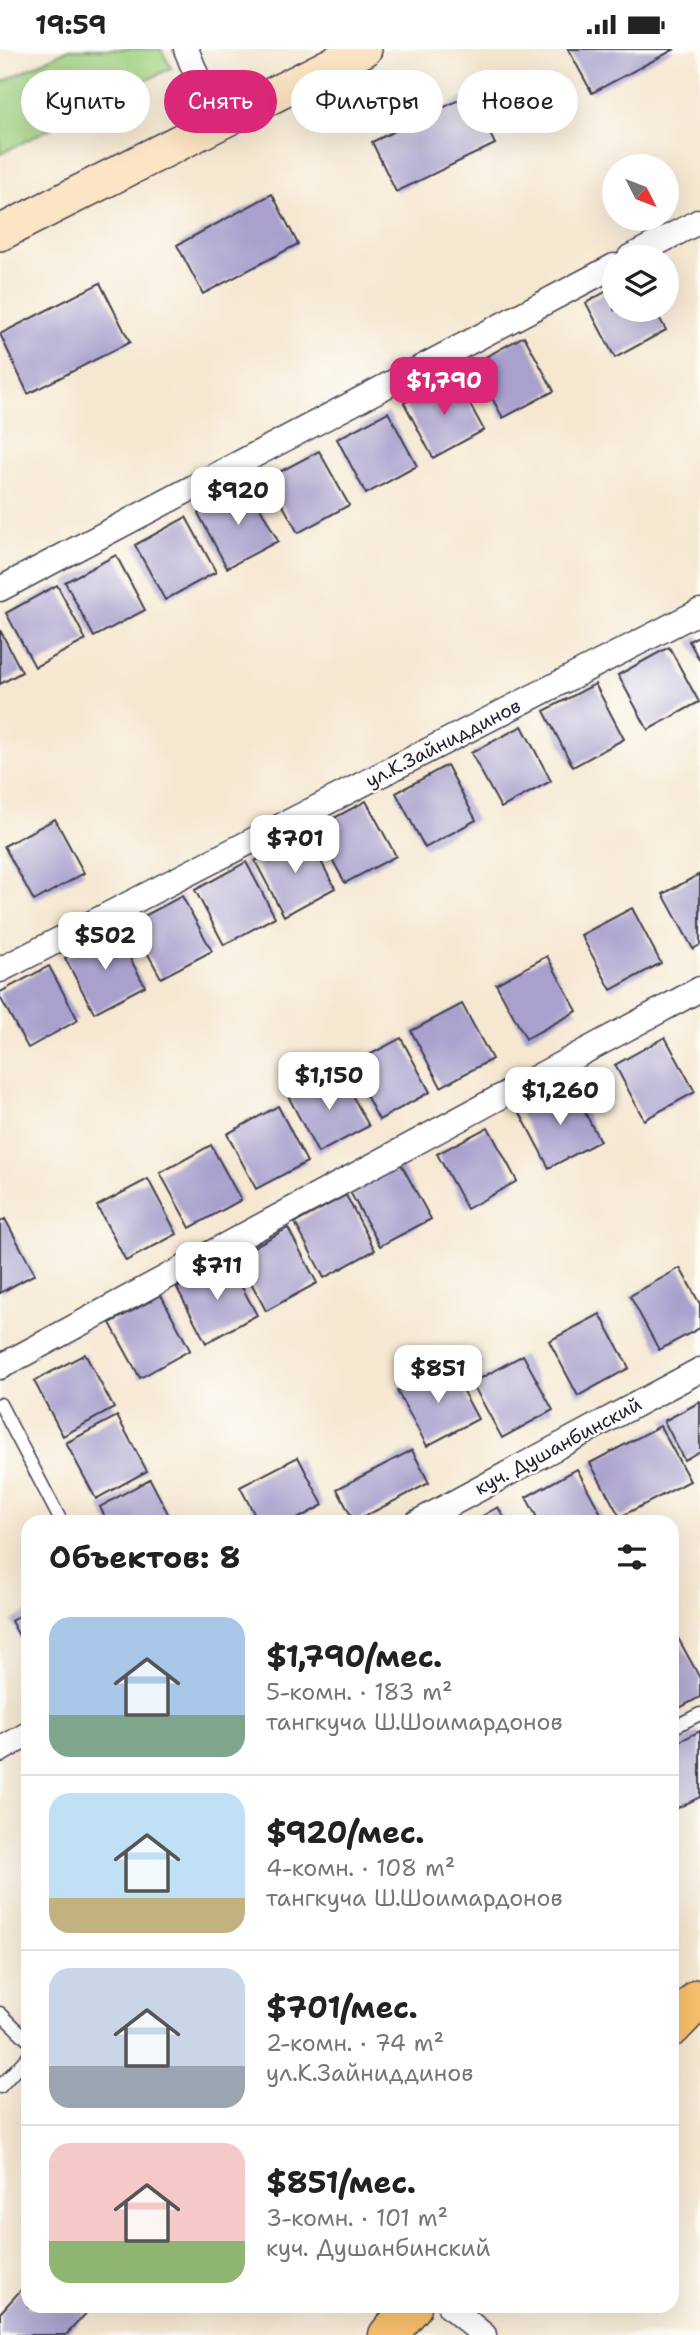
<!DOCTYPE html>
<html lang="ru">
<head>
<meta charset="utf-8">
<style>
	:root { --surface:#fff; --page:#f6f6f6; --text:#222; --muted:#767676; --line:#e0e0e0; --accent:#db2777 }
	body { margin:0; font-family:"Shantell Sans",sans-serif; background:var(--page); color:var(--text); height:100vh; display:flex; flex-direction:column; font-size:26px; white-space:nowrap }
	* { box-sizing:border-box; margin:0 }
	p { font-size:23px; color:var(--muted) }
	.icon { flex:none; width:38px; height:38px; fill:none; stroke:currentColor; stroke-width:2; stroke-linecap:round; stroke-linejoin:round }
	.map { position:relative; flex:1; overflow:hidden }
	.panel { position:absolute; left:21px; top:1466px; width:658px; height:798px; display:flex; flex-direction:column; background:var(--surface); border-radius:21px; box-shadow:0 7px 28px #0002 }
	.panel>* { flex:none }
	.top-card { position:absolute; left:21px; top:21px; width:658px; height:63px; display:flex; gap:14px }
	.needle { width:46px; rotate:132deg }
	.controls { position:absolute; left:602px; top:105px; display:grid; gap:14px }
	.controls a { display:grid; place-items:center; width:77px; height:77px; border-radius:50%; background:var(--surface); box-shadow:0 7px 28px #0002; font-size:35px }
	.price { position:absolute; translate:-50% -60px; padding:0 16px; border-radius:14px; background:#fff; color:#222; font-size:23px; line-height:46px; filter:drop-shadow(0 2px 4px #0008) }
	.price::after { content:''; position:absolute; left:50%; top:42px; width:21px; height:16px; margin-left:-10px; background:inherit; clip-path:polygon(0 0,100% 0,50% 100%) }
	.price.current { background:var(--accent); color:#fff }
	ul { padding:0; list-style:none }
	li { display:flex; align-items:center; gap:21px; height:175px; padding:0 28px }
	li+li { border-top:2px solid var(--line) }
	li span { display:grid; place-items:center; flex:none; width:196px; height:140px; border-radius:21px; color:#555 }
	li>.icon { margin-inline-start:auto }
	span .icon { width:84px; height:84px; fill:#fffc; stroke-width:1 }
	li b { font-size:30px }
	h2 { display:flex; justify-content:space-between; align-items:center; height:84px; padding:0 28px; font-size:30px }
	.chip { padding:0 24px; border-radius:32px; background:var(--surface); box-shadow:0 7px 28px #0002; font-size:24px; line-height:63px }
	.chip.current { background:var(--accent); color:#fff }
	.status { display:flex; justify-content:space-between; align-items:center; height:49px; padding:0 35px; background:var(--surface); direction:ltr }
	.status svg { height:19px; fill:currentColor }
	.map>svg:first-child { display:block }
</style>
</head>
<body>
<div class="status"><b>19:59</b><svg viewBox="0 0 49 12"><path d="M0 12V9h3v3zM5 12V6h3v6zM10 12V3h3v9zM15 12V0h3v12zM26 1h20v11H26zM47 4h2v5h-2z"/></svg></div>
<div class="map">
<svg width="700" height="2286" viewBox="0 0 700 2286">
	<rect width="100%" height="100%" fill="#fdfcf7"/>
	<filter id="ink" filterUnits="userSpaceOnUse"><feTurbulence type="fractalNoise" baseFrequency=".0143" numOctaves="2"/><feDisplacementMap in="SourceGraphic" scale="14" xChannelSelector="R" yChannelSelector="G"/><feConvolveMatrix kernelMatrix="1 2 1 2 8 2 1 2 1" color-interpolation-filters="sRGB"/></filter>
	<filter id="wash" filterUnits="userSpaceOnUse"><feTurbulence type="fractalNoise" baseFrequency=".00686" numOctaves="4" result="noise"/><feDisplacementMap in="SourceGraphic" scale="28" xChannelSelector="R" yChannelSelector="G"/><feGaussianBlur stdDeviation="1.57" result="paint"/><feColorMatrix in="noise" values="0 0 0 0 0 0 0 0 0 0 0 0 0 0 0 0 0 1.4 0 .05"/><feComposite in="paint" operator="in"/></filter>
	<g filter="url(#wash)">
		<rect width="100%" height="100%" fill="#f5e7d0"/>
		<path fill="#a0d181" stroke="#617a5e" stroke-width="2" d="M69 0H161L171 19 0 105V34Z"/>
		<g id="blocks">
			<path fill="#a9a0cd" d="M568 0H675L592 44Z
				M471 45 495 95 396 143 372 93Z
				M272 145 298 195 203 245 177 196Z
				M100 234 130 293 28 345 0 285Z
				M614 238V261H655L666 281 615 309 586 254Z
				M524 287 554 342 503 369 473 315Z
				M454 326 484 381 433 409 404 354Z
				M388 363 417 417 366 445 337 390Z
				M319 402 349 456 298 484 268 429Z
				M248 436 278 492 227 519 198 464Z
				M186 468 216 523 165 551 135 496Z
				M116 506 145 561 94 588 65 533Z
				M57 536 86 591 35 618 6 564Z
				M0 581 22 623 0 635Z
				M700 586V612L689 592Z
				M669 598 699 653 648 681 618 626Z
				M595 635 624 690 573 718 544 662Z
				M522 677 551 732 501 759 471 704Z
				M447 716 476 771 425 799 396 744Z
				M366 752 396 807 345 834 315 779Z
				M55 770 84 824 34 852 4 797Z
				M306 784 335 839 284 867 255 812Z
				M246 813 275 868 224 896 195 841Z
				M700 825V896L693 900 663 845Z
				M182 847 212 902 161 929 131 874Z
				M632 859 661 914 611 941 581 886Z
				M115 882 145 937 94 964 65 909Z
				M547 907 577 962 526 990 496 935Z
				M49 917 78 971 28 999 0 948V943Z
				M462 955 492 1010 441 1038 411 982Z
				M665 988 695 1043 644 1071 615 1016Z
				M401 989 430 1043 379 1071 350 1016Z
				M339 1022 369 1077 318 1104 289 1049Z
				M571 1037 600 1092 549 1119 520 1064Z
				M278 1057 307 1113 256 1140 227 1085Z
				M488 1078 517 1132 467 1160 437 1105Z
				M211 1096 241 1151 190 1179 160 1124Z
				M401 1115 431 1170 380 1197 350 1143Z
				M148 1130 177 1185 126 1212 97 1157Z
				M346 1146 375 1201 324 1229 295 1174Z
				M5 1170 35 1225 0 1244V1173Z
				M288 1179 317 1234 266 1262 237 1207Z
				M228 1212 257 1266 206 1294 177 1239Z
				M680 1219 700 1255V1279L659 1301 630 1247Z
				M161 1246 190 1301 140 1329 110 1274Z
				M600 1265 629 1319 578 1347 549 1292Z
				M85 1305 114 1359 63 1387 34 1332Z
				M523 1306 553 1361 502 1389 472 1334Z
				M448 1314 478 1370 427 1397 397 1342Z
				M700 1353V1402L684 1411 664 1372Z
				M117 1367 147 1422 96 1450 66 1394Z
				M660 1377 690 1432 620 1468 590 1414Z
				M412 1401 429 1434 354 1473 337 1440Z
				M298 1408 323 1456 290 1474H259L240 1438Z
				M577 1420 606 1474H540L526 1448Z
				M150 1430 173 1474H108L100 1458Z
				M498 1458 507 1474H470Z
				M28 1562V1604L11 1572Z
				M678 1589 700 1629V1648L672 1663V1593Z
				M700 1682V1748L672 1762V1696Z
				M28 2233V2258H92L66 2286H0V2264Z"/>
		</g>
	</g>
	<g filter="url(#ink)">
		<use href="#blocks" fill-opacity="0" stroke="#424051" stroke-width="2"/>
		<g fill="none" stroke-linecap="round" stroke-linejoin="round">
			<defs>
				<path id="service" d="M0 1355 62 1474
					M672 1679 700 1665
					M0 1964 28 1991
					M0 2038 28 2007"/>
				<path id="minor" d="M186 0 216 75
					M630 208 700 172
					M0 540 614 217
					M0 921 700 562
					M0 1318 700 940
					M416 1474 700 1321
					M0 1701 28 1685
					M450 2258 484 2286"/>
				<path id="secondary" d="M0 184 364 0"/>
				<path id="primary" d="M672 1978 700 1949
					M388 2286 412 2258"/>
			</defs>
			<use href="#service" stroke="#424051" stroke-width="15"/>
			<use href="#minor" stroke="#424051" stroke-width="27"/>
			<use href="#secondary" stroke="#424051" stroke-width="38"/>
			<use href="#primary" stroke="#424051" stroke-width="41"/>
			<use href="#service" stroke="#fff" stroke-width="12"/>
			<use href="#minor" stroke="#fff" stroke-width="24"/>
			<use href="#secondary" stroke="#fce5c4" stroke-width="35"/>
			<use href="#primary" stroke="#f8bf6c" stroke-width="38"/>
		</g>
	</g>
	<g text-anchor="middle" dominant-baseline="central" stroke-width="5" stroke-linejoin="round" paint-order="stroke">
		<g font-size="19" fill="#22223b" stroke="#fdfcf7">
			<text transform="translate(443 694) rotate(-27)">ул.К.Зайниддинов</text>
			<text transform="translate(558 1397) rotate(-28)">куч. Душанбинский</text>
		</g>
	</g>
</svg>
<div class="controls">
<a><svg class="needle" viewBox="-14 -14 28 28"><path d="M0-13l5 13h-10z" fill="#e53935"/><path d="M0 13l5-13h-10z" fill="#767676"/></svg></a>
<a><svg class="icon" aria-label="layers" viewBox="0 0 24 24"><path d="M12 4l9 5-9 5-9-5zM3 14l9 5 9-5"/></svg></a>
</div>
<b class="price current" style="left:444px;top:368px">$1,790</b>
<b class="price" style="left:238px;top:478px">$920</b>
<b class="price" style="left:295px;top:826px">$701</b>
<b class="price" style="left:105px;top:923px">$502</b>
<b class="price" style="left:329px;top:1063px">$1,150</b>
<b class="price" style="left:560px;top:1078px">$1,260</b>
<b class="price" style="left:217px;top:1253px">$711</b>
<b class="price" style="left:438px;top:1356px">$851</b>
<div class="top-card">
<a class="chip">Купить</a>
<a class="chip current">Снять</a>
<a class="chip">Фильтры</a>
<a class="chip">Новое</a>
</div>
<section class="panel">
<h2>Объектов: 8<svg class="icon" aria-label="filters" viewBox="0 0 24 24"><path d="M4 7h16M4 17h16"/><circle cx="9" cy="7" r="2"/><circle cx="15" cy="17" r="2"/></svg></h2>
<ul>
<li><span style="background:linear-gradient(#a9c7e8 70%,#7fa58c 0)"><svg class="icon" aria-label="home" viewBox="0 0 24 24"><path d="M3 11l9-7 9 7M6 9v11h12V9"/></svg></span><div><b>$1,790/мес.</b><p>5-комн. · 183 m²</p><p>тангкуча Ш.Шоимардонов</p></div></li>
<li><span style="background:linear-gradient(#bfe0f5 75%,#c2b280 0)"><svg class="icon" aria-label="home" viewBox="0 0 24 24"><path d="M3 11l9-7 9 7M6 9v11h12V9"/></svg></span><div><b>$920/мес.</b><p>4-комн. · 108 m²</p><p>тангкуча Ш.Шоимардонов</p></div></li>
<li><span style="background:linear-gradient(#c9d6e8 70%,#9aa5b1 0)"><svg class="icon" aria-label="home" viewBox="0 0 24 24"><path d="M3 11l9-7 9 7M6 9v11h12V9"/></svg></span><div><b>$701/мес.</b><p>2-комн. · 74 m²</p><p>ул.К.Зайниддинов</p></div></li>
<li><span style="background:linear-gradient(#f6c9c9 70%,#8fb573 0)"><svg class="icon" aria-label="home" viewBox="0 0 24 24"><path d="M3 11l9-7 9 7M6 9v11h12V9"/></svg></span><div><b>$851/мес.</b><p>3-комн. · 101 m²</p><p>куч. Душанбинский</p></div></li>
</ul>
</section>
</div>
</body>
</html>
